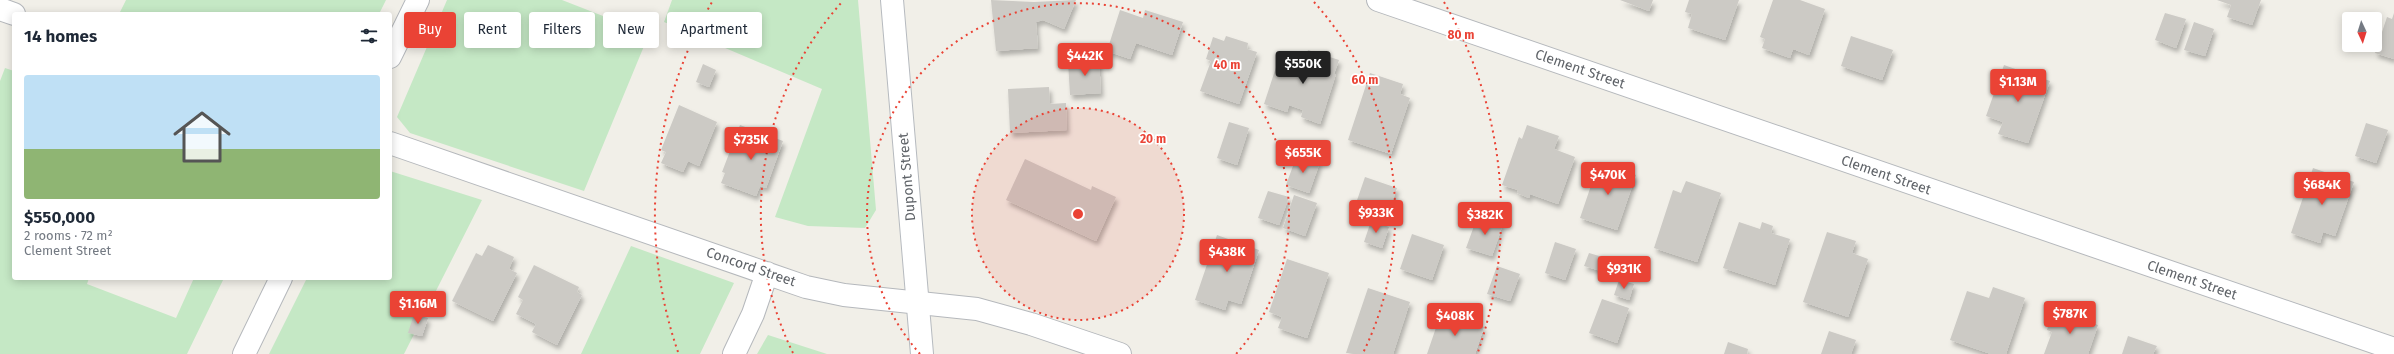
<!DOCTYPE html>
<html lang="en">
<head>
<meta charset="utf-8">
<style>
	:root { --surface:#fff; --page:#f6f6f7; --text:#1f2937; --muted:#747a83; --accent:#ea4335 }
	body { margin:0; font-family:"Fira Sans",sans-serif; background:var(--page); color:var(--text); height:100vh; display:flex; flex-direction:column; font-size:15px; white-space:nowrap }
	* { box-sizing:border-box; margin:0 }
	p { font-size:13px; color:var(--muted) }
	.icon { flex:none; width:22px; height:22px; fill:none; stroke:currentColor; stroke-width:2; stroke-linecap:round; stroke-linejoin:round }
	.map { position:relative; flex:1; overflow:hidden }
	.panel { position:absolute; left:12px; top:12px; width:380px; height:268px; display:flex; flex-direction:column; background:var(--surface); border-radius:4px; box-shadow:0 2px 10px #0003 }
	.panel>* { flex:none }
	.banner { position:absolute; left:404px; top:12px; width:380px; height:36px; display:flex; gap:8px }
	.needle { width:26px; rotate:176deg }
	.controls { position:absolute; left:2342px; top:12px; display:grid; gap:8px }
	.controls a { display:grid; place-items:center; width:40px; height:40px; border-radius:4px; background:var(--surface); box-shadow:0 2px 10px #0003; font-size:20px }
	.price { position:absolute; translate:-50% -34px; padding:0 9px; border-radius:4px; background:var(--accent); color:#fff; font-size:13px; line-height:26px; filter:drop-shadow(0 1px 2px #0008) }
	.price::after { content:''; position:absolute; left:50%; top:24px; width:12px; height:9px; margin-left:-6px; background:inherit; clip-path:polygon(0 0,100% 0,50% 100%) }
	.price.active { background:#222; color:#fff }
	ul { padding:0; list-style:none }
	li { display:grid; align-content:center; gap:8px; height:212px; padding:0 12px }
	li span { display:grid; place-items:center; height:124px; border-radius:4px; color:#555 }
	li>.icon { margin-inline-start:auto }
	span .icon { width:72px; height:72px; fill:#fffc; stroke-width:1 }
	li b { font-size:17px }
	h2 { display:flex; justify-content:space-between; align-items:center; height:48px; padding:0 12px; font-size:17px }
	.chip { padding:0 14px; border-radius:4px; background:var(--surface); box-shadow:0 2px 10px #0003; font-size:14px; line-height:36px }
	.chip.active { background:var(--accent); color:#fff }
	.map>svg:first-child { display:block }
</style>
</head>
<body>
<div class="map">
<svg width="2394" height="354" viewBox="0 0 2394 354">
	<defs>
		<filter id="shadow"><feDropShadow dx="2.5" dy="4.5" stdDeviation="2" flood-color="#0004"/></filter>
	</defs>
	<rect width="100%" height="100%" fill="#f1efe8"/>
	<path fill="#c5e8c5" d="M126 0H386L379 14H119Z
		M447 0H562L649 34 584 191 410 133 397 117Z
		M672 0H858L876 210 865 228 808 226 775 217 822 89 664 22Z
		M5 68 14 71V278H89L87 284 176 318 194 278H224L187 354H0V81Z
		M390 171 482 200 404 354H269L307 278H390Z
		M631 246 734 283 700 354H581Z
		M768 335 827 354H757Z"/>
	<path fill="#cccac5" filter="url(#shadow)" d="M991 0 1034 2 1076 0 1064 29 1043 20 1036 22 1038 48 996 51Z
		M1620 0H1653L1649 11Z
		M1689 0H1739L1725 40 1688 28 1692 14 1685 12Z
		M1773 0H1800L1825 9 1809 55 1793 49 1790 58 1762 48 1765 39 1760 37Z
		M2217 0H2261L2252 25 2227 17 2231 5Z
		M1120 10 1143 18 1145 10 1183 22 1172 55 1136 43 1130 59 1107 51Z
		M2165 13 2186 19 2176 48 2155 40Z
		M2394 13V59L2375 53 2387 17 2392 19Z
		M2194 22 2214 29 2205 56 2184 50Z
		M1226 36 1248 43 1247 49 1257 52 1239 104 1200 91 1211 61 1206 59 1213 37 1224 41Z
		M1851 36 1893 50 1882 80 1841 66Z
		M1308 50 1339 60 1334 74H1336L1320 124 1301 117 1303 110 1289 105 1287 112 1264 104 1280 55 1303 63Z
		M1099 59 1101 93 1070 95 1068 62Z
		M703 64 716 70 709 87 696 82Z
		M2004 65 2050 81 2028 143 1998 134 2003 122 1986 116Z
		M1370 73 1403 84 1400 94 1410 98 1391 154 1348 140Z
		M1049 87 1050 104 1066 103 1067 130 1010 133 1008 89Z
		M679 105 717 122 699 166 688 161 683 172 661 163 666 152 661 150Z
		M1229 122 1249 128 1237 165 1217 158Z
		M2366 123 2388 130 2376 163 2355 156Z
		M740 125 783 141 766 188 760 186 756 196 721 183 725 173 722 172Z
		M1527 125 1559 136 1554 149 1575 157 1558 204 1530 194 1529 198 1517 193 1518 190 1502 185 1519 137 1522 139Z
		M1297 155 1320 162 1309 193 1286 185Z
		M1025 159 1091 190 1092 186 1116 197 1096 241 1006 200Z
		M1599 162 1636 175 1617 230 1580 218Z
		M2313 168 2354 182 2335 236 2323 232 2320 243 2291 233Z
		M1365 177 1397 188 1386 219 1354 209Z
		M1686 181 1721 193 1697 262 1654 248 1673 190 1681 193Z
		M1268 191 1289 197 1279 225 1258 218Z
		M1294 195 1317 203 1305 236 1283 228Z
		M1478 215 1503 224 1492 256 1466 248Z
		M1371 221 1389 227 1382 248 1364 242Z
		M1739 222 1760 229 1762 222 1773 226 1771 233 1790 239 1775 285 1723 268Z
		M1827 232 1856 241 1852 253 1868 259 1848 317 1803 302Z
		M1412 234 1444 245 1432 280 1400 269Z
		M1217 235 1259 250 1241 304 1228 300 1225 310 1195 300Z
		M1555 242 1576 249 1565 280 1545 273Z
		M488 245 514 257 509 269 517 273 493 321 452 301 476 253 482 256Z
		M1589 253 1606 258 1601 271 1584 266Z
		M1287 259 1329 273 1307 338 1278 328 1282 317 1269 312Z
		M534 265 579 287 577 292 582 295 557 345 532 332 536 324 516 314 523 300 518 297Z
		M1497 266 1520 274 1510 301 1487 294Z
		M1619 280 1634 284 1629 300 1614 295Z
		M1993 287 2025 298 2006 354H1991L1950 340 1967 291 1989 298Z
		M1368 288 1410 302 1393 354 1346 353Z
		M1602 299 1629 308 1617 343 1589 333Z
		M2053 310 2098 325 2088 354H2044L2052 332 2047 330Z
		M1441 313 1484 327 1475 354H1427Z
		M414 314 428 318 422 336 408 333Z
		M1829 331 1856 340 1851 354H1821Z
		M2128 336 2157 346 2153 354H2122Z
		M1728 342 1748 349 1747 354H1724Z"/>
	<g fill="none" stroke-linecap="round" stroke-linejoin="round">
		<defs>
			<path id="street" d="M1378 0 2394 349
				M0 9 14 14
				M390 57 418 0
				M390 143 806 287 844 295 977 309 1031 324 1120 354
				M244 354 281 278
				M734 354 753 314 767 273"/>
			<path id="secondary" d="M892 0 922 354"/>
		</defs>
		<use href="#street" stroke="#b5b8bc" stroke-width="24"/>
		<use href="#secondary" stroke="#b6babf" stroke-width="24"/>
		<use href="#street" stroke="#fff" stroke-width="22"/>
		<use href="#secondary" stroke="#fff" stroke-width="22"/>
	</g>
	<circle cx="1078" cy="214" r="106" fill="#ea4335" fill-opacity=".12"/>
	<g fill="none" stroke="#ea4335" stroke-width="2" stroke-dasharray="2 4">
		<circle cx="1078" cy="214" r="106"/>
		<path d="M920 354A211 211 0 1 1 1236 354"/>
		<path d="M793 353A317 317 0 0 1 842 2M1314 2A317 317 0 0 1 1363 353"/>
		<path d="M678 352A423 423 0 0 1 712 2M1444 2A423 423 0 0 1 1478 352"/>
	</g>
	<g text-anchor="middle" dominant-baseline="central" stroke-width="3.5" stroke-linejoin="round" paint-order="stroke">
		<g font-size="14" fill="#5f6368" stroke="#fff">
			<text transform="translate(1580 69) rotate(19)">Clement Street</text>
			<text transform="translate(1886 175) rotate(19)">Clement Street</text>
			<text transform="translate(907 177) rotate(-95)">Dupont Street</text>
			<text transform="translate(751 267) rotate(19)">Concord Street</text>
			<text transform="translate(2192 280) rotate(19)">Clement Street</text>
		</g>
	</g>
	<circle cx="1078" cy="214" r="6" fill="#ea4335" stroke="#fff" stroke-width="2"/>
	<g font-size="12" text-anchor="middle" font-weight="bold" fill="#ea4335" stroke="#fff" stroke-width="3.5" stroke-linejoin="round" paint-order="stroke">
		<text x="1461" y="39">80 m</text>
		<text x="1227" y="69">40 m</text>
		<text x="1365" y="84">60 m</text>
		<text x="1153" y="143">20 m</text>
	</g>
</svg>
<div class="controls">
<a><svg class="needle" viewBox="-14 -14 28 28"><path d="M0-13l5 13h-10z" fill="#e53935"/><path d="M0 13l5-13h-10z" fill="#747a83"/></svg></a>
</div>
<b class="price" style="left:1085px;top:77px">$442K</b>
<b class="price active" style="left:1303px;top:85px">$550K</b>
<b class="price" style="left:2018px;top:103px">$1.13M</b>
<b class="price" style="left:751px;top:161px">$735K</b>
<b class="price" style="left:1303px;top:174px">$655K</b>
<b class="price" style="left:1608px;top:196px">$470K</b>
<b class="price" style="left:2322px;top:206px">$684K</b>
<b class="price" style="left:1376px;top:234px">$933K</b>
<b class="price" style="left:1485px;top:236px">$382K</b>
<b class="price" style="left:1227px;top:273px">$438K</b>
<b class="price" style="left:1624px;top:290px">$931K</b>
<b class="price" style="left:418px;top:325px">$1.16M</b>
<b class="price" style="left:2070px;top:335px">$787K</b>
<b class="price" style="left:1455px;top:337px">$408K</b>
<div class="banner">
<a class="chip active">Buy</a>
<a class="chip">Rent</a>
<a class="chip">Filters</a>
<a class="chip">New</a>
<a class="chip">Apartment</a>
</div>
<section class="panel">
<h2>14 homes<svg class="icon" aria-label="filters" viewBox="0 0 24 24"><path d="M4 7h16M4 17h16"/><circle cx="9" cy="7" r="2"/><circle cx="15" cy="17" r="2"/></svg></h2>
<ul>
<li><span style="background:linear-gradient(#bfe0f5 60%,#8fb573 0)"><svg class="icon" aria-label="home" viewBox="0 0 24 24"><path d="M3 11l9-7 9 7M6 9v11h12V9"/></svg></span><div><b>$550,000</b><p>2 rooms · 72 m²</p><p>Clement Street</p></div></li>
</ul>
</section>
</div>
</body>
</html>
